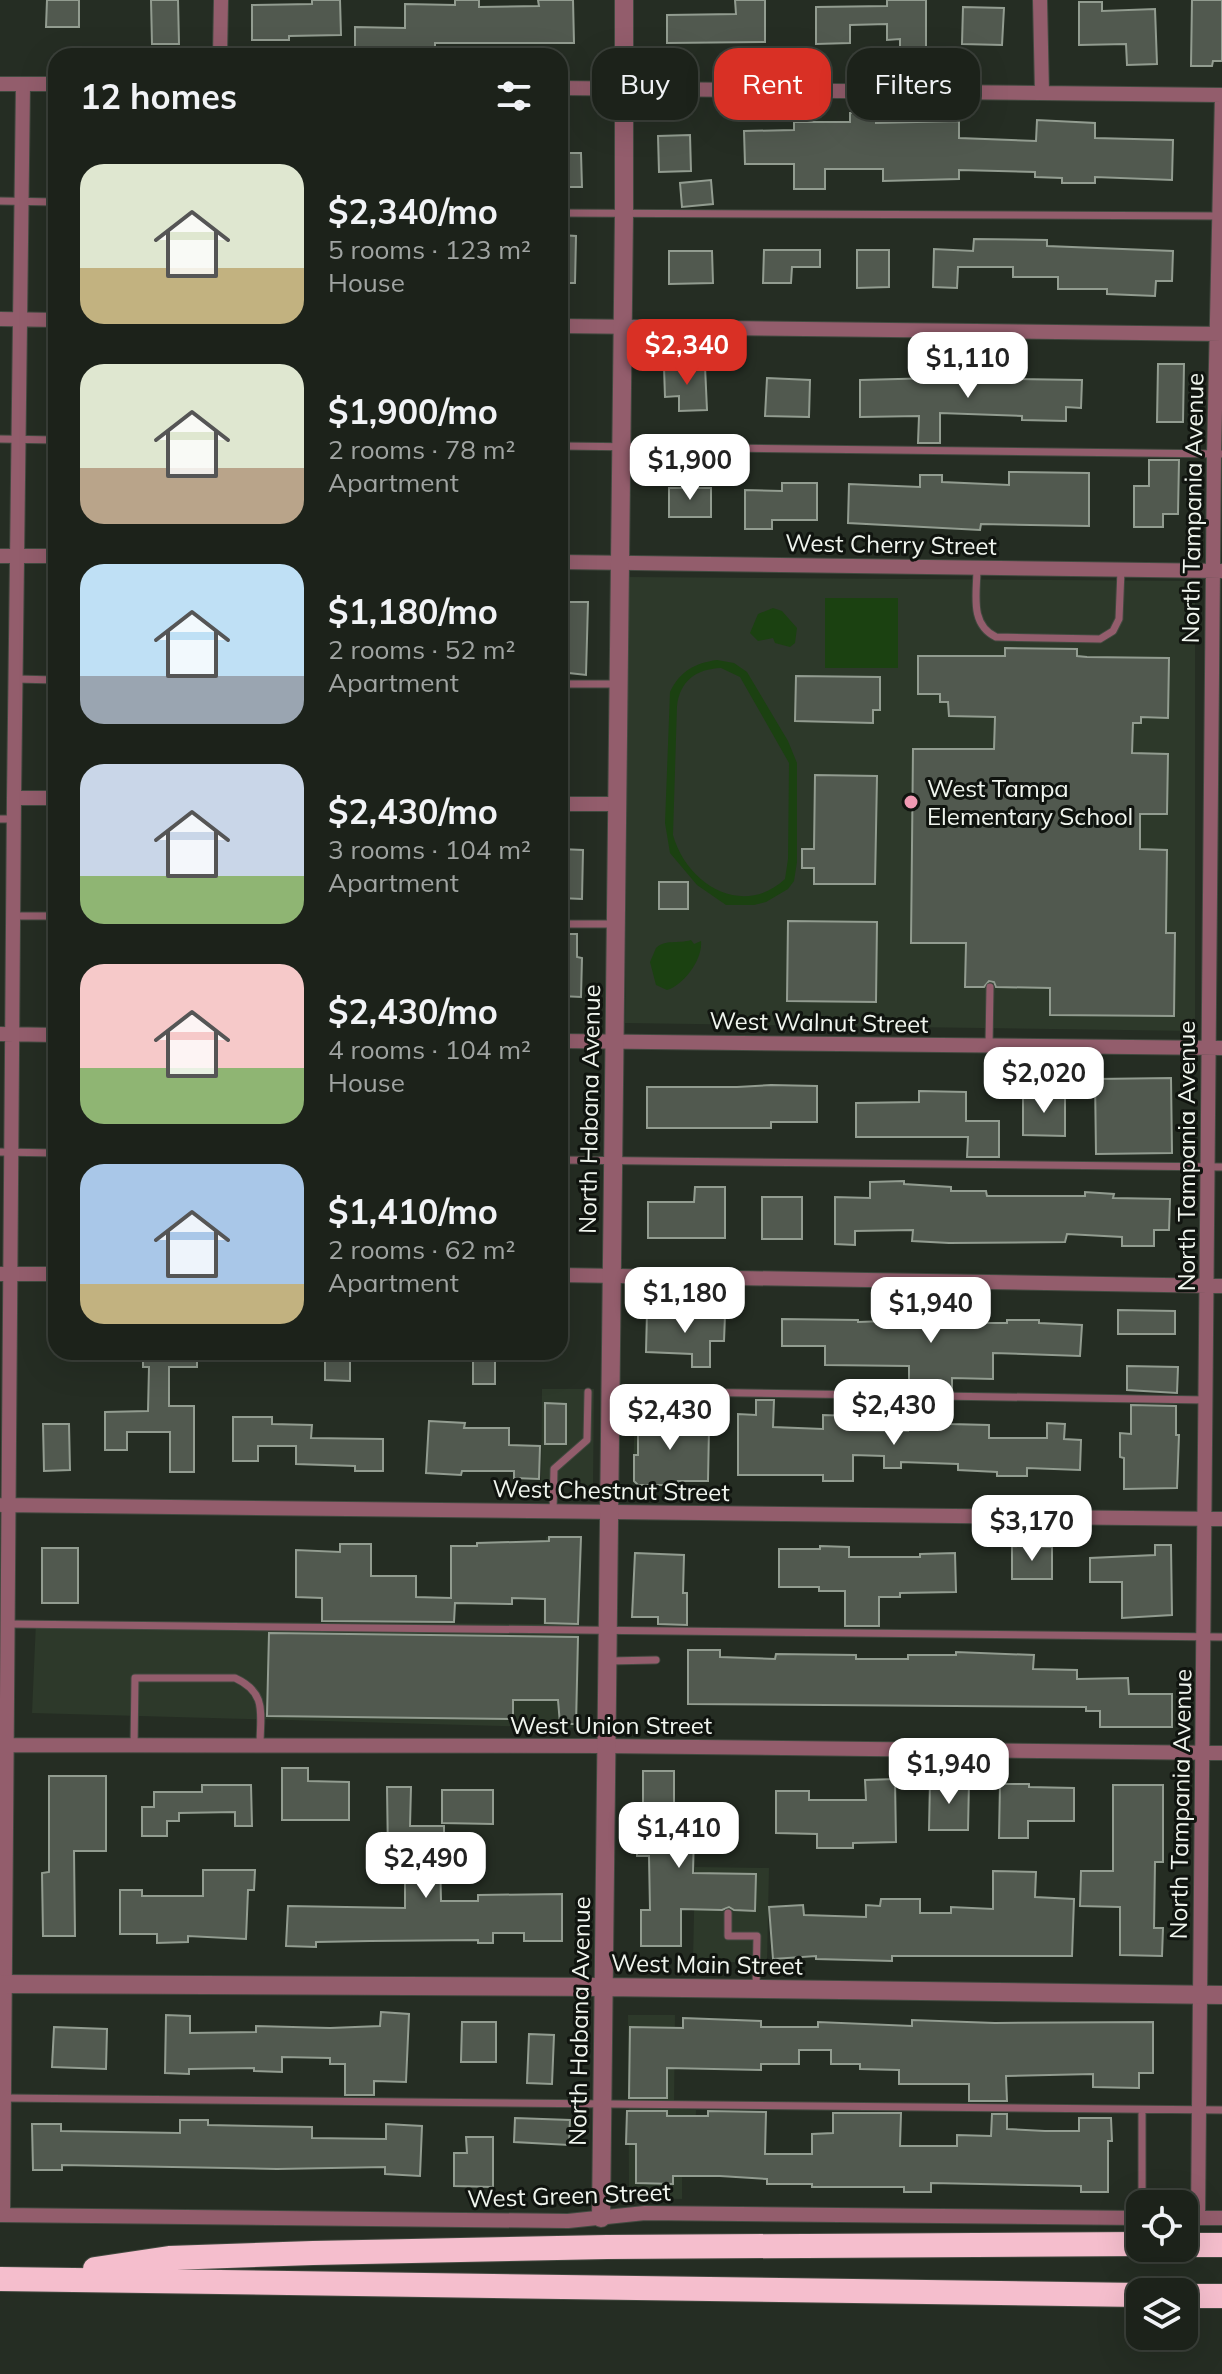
<!DOCTYPE html>
<html lang="en">
<head>
<meta charset="utf-8">
<style>
	:root { --surface:#1c221a; --page:#252a23; --text:#f1f3f6; --muted:#a0a4a2; --line:#3a3f39; --accent:#d93025 }
	body { margin:0; font-family:Mulish,sans-serif; background:var(--page); color:var(--text); height:100vh; display:flex; flex-direction:column; font-size:30px; white-space:nowrap }
	* { box-sizing:border-box; margin:0 }
	p { font-size:26px; color:var(--muted) }
	.icon { flex:none; width:44px; height:44px; fill:none; stroke:currentColor; stroke-width:2; stroke-linecap:round; stroke-linejoin:round }
	.map { position:relative; flex:1; overflow:hidden }
	.drawer { position:absolute; left:48px; top:48px; width:520px; height:1312px; display:flex; flex-direction:column; background:var(--surface); border-radius:24px; box-shadow:0 8px 32px #0002,0 0 0 2px var(--line) }
	.drawer>* { flex:none }
	.guide { position:absolute; left:592px; top:48px; width:510px; height:72px; display:flex; gap:16px }
	.buttons { position:absolute; left:1126px; top:2190px; display:grid; gap:16px }
	.buttons a { display:grid; place-items:center; width:72px; height:72px; border-radius:16px; background:var(--surface); box-shadow:0 8px 32px #0002,0 0 0 2px var(--line); font-size:40px }
	.price { position:absolute; translate:-50% -68px; padding:0 18px; border-radius:16px; background:#fff; color:#222; font-size:26px; line-height:52px; filter:drop-shadow(0 2px 4px #0008) }
	.price::after { content:''; position:absolute; left:50%; top:48px; width:24px; height:18px; margin-left:-12px; background:inherit; clip-path:polygon(0 0,100% 0,50% 100%) }
	.price.active { background:var(--accent); color:#fff }
	ul { padding:0; list-style:none }
	li { display:flex; align-items:center; gap:24px; height:200px; padding:0 32px }
	li span { display:grid; place-items:center; flex:none; width:224px; height:160px; border-radius:24px; color:#555 }
	li>.icon { margin-inline-start:auto }
	span .icon { width:96px; height:96px; fill:#fffc; stroke-width:1 }
	li b { font-size:34px }
	h2 { display:flex; justify-content:space-between; align-items:center; height:96px; padding:0 32px; font-size:34px }
	.chip { padding:0 28px; border-radius:24px; background:var(--surface); box-shadow:0 8px 32px #0002,0 0 0 2px var(--line); font-size:28px; line-height:72px }
	.chip.active { background:var(--accent); color:#fff }
	.map>svg:first-child { display:block }
</style>
</head>
<body>
<div class="map">
<svg width="1222" height="2374" viewBox="0 0 1222 2374">
	<rect width="100%" height="100%" fill="#252d23"/>
	<path fill="#2d392a" d="M629 577 1195 581V1031L625 1023Z
		M542 1389H594L593 1486 541 1485Z
		M635 1397 687 1398 685 1486H638L633 1482Z
		M552 1536 580 1537 578 1728 32 1713 36 1621 543 1624 546 1537Z
		M695 1867 769 1868 767 1963 693 1961Z
		M628 2015H675L674 2109 696 2110 695 2140H682V2199L643 2198 629 2189Z"/>
	<path fill="#1b4111" fill-rule="evenodd" d="M825 598H898V668H825Z
		M773 608 782 611 797 628 795 643 790 647 775 643 773 638 758 641 750 633 758 614Z
		M717 660 734 663 747 672 788 741 797 763V862L794 881 788 889 766 902 754 905H726L697 885 670 853 665 823 670 692C680 671 695 663 717 660ZM721 668 740 677 789 763 788 859 785 879C743 918 687 885 673 835L677 706C680 681 696 669 721 668Z
		M691 940 694 944 701 941C703 959 684 985 667 990L656 985 650 962 656 948C665 939 679 944 691 940Z"/>
	<path fill="#51594f" stroke="#929c90" stroke-width="2" d="M47 0H79V27H46Z
		M151 0H178L179 44H152Z
		M312 0H340L341 35 289 36V40H252V5L312 4Z
		M455 0H479V7L539 6 538 0H573L574 43H435V56H355V27L405 28V4L455 5Z
		M735 0H765V42L667 43V15L736 14Z
		M887 0H926V56H900V39L887 40V24L850 25V43L816 44V7L887 6Z
		M1192 0H1222V61H1213L1212 66H1191Z
		M1079 2H1102V11L1155 9 1157 64 1127 65 1126 44 1079 45Z
		M963 7 1004 8 1002 45 962 44Z
		M850 113H876V123L959 121V138L1036 141 1037 120 1095 123V138L1173 140 1172 180 1095 177V183H1062V178L1035 177V172L959 170V179L883 181V169H825V189H794V164H745L744 131 794 130V122H850Z
		M690 135 691 171 659 172 658 136Z
		M560 153H581L582 187H560Z
		M711 180 713 204 682 207 680 183Z
		M560 235 576 236 575 283H560Z
		M974 239 1047 240V246L1173 251 1172 281H1156L1155 296 1107 294V289H1058V277H1013V267H958L957 288 933 287 934 249 973 251Z
		M764 250H820V267H792L791 283H763Z
		M857 250H889V287L857 288Z
		M669 251H712L713 283 669 284Z
		M1158 364H1184L1183 422H1157Z
		M705 366 707 410 679 411V396L665 397 664 367Z
		M767 378 810 380 809 417 765 416Z
		M937 378 1082 380 1081 408 1066 407V421L1022 420V416L940 413V443H918L919 416 860 417V380Z
		M1149 460H1179L1178 514H1163V527H1134V486H1149Z
		M1009 472 1089 473V526L981 524 980 530 848 523 849 484 920 487V475H942V482L1009 485Z
		M782 483H817V520H772V529H745V490L782 491Z
		M669 488H711V517H669Z
		M560 602H588L586 675 560 672Z
		M1005 648 1077 649V656L1087 657 1169 658 1168 718 1141 717V723H1133L1132 753 1168 754 1167 814H1140V849L1167 850 1166 933H1175L1174 1016 1050 1015V988L996 987 994 982 989 981 984 987H965L966 943H911L913 749H994L995 717 949 716 948 702H940V694H918V656H1005Z
		M796 676 880 677V710H873V723L795 721Z
		M815 775 877 776 875 884H814V868H802V849H814Z
		M560 849 583 850 582 899 560 898Z
		M659 882H688V909H659Z
		M788 921 877 922 876 1002 787 1001Z
		M560 934H577V957L582 958 581 997 560 996Z
		M1171 1078 1172 1153 1096 1154 1095 1079Z
		M771 1085 817 1086V1122H771V1128H647V1087H737Z
		M919 1091 966 1092V1121H999V1157H967L968 1137H856V1103L919 1102Z
		M1023 1094 1065 1095V1136L1023 1135Z
		M904 1181V1184L951 1187V1191H986L987 1196H1085V1192L1114 1194 1113 1198 1170 1199 1169 1230H1154V1246H1122V1237L1067 1234 1065 1242 949 1243 912 1241 913 1230 855 1231V1245L835 1244V1197L870 1198V1182Z
		M695 1187H725V1238H648V1202H694Z
		M762 1197H802V1239H762Z
		M1118 1310 1175 1311V1334H1118Z
		M647 1312 725 1315 724 1341H710V1367H692V1354L646 1352Z
		M782 1319 858 1320V1322L947 1319V1323H1007V1320H1039V1323L1082 1325 1080 1356 993 1353V1379L952 1378V1390L909 1389V1366L825 1365V1346H782Z
		M143 1352H197V1367H169V1406H194V1472H170V1432H127V1450H105V1412L148 1411 149 1367H143Z
		M325 1352H350V1381L325 1380Z
		M473 1359 495 1360V1384H473Z
		M1127 1366 1178 1367 1177 1393 1127 1390Z
		M756 1400H774L773 1427 823 1429V1415L853 1416V1430L908 1431V1420L932 1421 933 1402 951 1403 950 1424 989 1425V1438H1047V1423L1065 1424 1064 1439 1081 1440 1080 1470 1027 1468V1476H997V1472L958 1470V1464L901 1462V1468H884V1456L853 1455V1481H823V1475H738V1414L756 1415Z
		M545 1403 566 1404V1444H545Z
		M1131 1405 1176 1406V1435H1179L1177 1488 1124 1489V1458L1120 1457V1433L1131 1434Z
		M638 1412 671 1413V1426L675 1428H709L708 1481H678V1485H638L634 1481V1455H638Z
		M233 1417H272V1424L312 1425 311 1438 383 1439V1471H355V1466L296 1464V1446H258V1461H233Z
		M429 1421 465 1423 464 1428H509V1445L540 1446 539 1479 514 1478V1471H462L461 1475 426 1473Z
		M43 1424H69L70 1470 44 1471Z
		M549 1537H581L578 1624 545 1623V1599L512 1598V1604L455 1603 454 1622 322 1621V1598L296 1597V1550L340 1552V1544H371V1576H416V1597L451 1598V1546H477V1543L549 1541Z
		M1155 1545H1171L1172 1615 1122 1618V1582H1090V1558L1155 1555Z
		M820 1546 849 1547V1557H920V1554L955 1553 956 1592 900 1593V1597H879V1626H845V1591H819V1587H779V1549H820Z
		M1012 1546 1052 1547V1579H1012Z
		M42 1548H78V1603H42Z
		M635 1553 684 1555 683 1593H687V1625L658 1624V1617H632Z
		M269 1633 578 1637 576 1724H560L558 1700H513V1719L267 1716Z
		M688 1650H720V1657L775 1659 776 1654 856 1655V1659H908V1655H956V1652L1034 1655 1033 1669 1077 1670V1679L1128 1678 1129 1694H1172V1727H1100V1711H1086V1707L688 1704Z
		M282 1768H308V1781L349 1782V1820H282Z
		M643 1771H674V1832L694 1833 693 1873 756 1874 755 1911 734 1910 729 1907 722 1910 681 1909V1946H641V1910H650L649 1856H637V1831H643Z
		M49 1776H106V1851H74L75 1936H43L42 1873 49 1872Z
		M895 1779 896 1842 853 1843V1848H817V1834L776 1833V1791H809V1800H866L865 1780Z
		M930 1781H969L968 1830H929Z
		M1000 1784H1029V1787L1074 1788V1821H1028V1838H999Z
		M202 1785H251L252 1826H235V1812L179 1813V1821H167V1836H142V1807H154V1792H202Z
		M1113 1785H1163V1862H1155L1154 1928H1163L1162 1956 1120 1955V1907L1080 1906 1081 1871H1113Z
		M387 1787H411L410 1826H444V1856H440L441 1901H478V1895L562 1894V1941H524V1933H493V1943H478V1940L370 1941 316 1942V1947L286 1946 288 1906 405 1908V1855H388Z
		M442 1790H493V1824L442 1823Z
		M203 1870H255L254 1890H248L246 1939 188 1936V1942L157 1943V1934H120V1890H142V1896H203Z
		M993 1871 1036 1872 1035 1897 1074 1899 1072 1956H892V1961L816 1959V1956L773 1959 769 1907 803 1905 804 1915 866 1917V1905L880 1906 881 1899H920V1913H951V1907L993 1909Z
		M381 2012 409 2014 406 2082 374 2081V2095H345V2064H330V2058L282 2057V2072L254 2071V2068L189 2069V2074L165 2073 166 2015 190 2016V2033L256 2032V2026L330 2028 380 2026Z
		M683 2018 761 2021V2027H818V2022L912 2026V2020L995 2023 1153 2022V2073H1139V2088L1093 2087V2074L1006 2076 1007 2101H969V2084H899V2070L860 2069V2064H831V2050H799V2064H761V2070L667 2068V2098H629L630 2027 683 2028Z
		M462 2022H496V2062H461Z
		M54 2027 107 2029 106 2069 52 2067Z
		M529 2034 554 2035 552 2084 527 2083Z
		M627 2111H667V2116H708V2111L766 2112 765 2154H812V2134L833 2133V2113H901L900 2146H957V2135L991 2136 992 2114H1007V2129L1045 2131H1079V2118H1111L1112 2141H1108V2192H1081V2186L931 2183V2192H904V2187H812V2184H767V2179L720 2176H673V2184L636 2183V2144H626Z
		M515 2118 570 2120 569 2145 514 2142Z
		M180 2120H208V2125L312 2127V2138L386 2139V2124L422 2126 420 2176 385 2174V2167L277 2169 62 2165V2170H33L32 2124H61V2131L180 2133Z
		M466 2137H493V2187L454 2186V2153H467Z"/>
	<g fill="none" stroke-linecap="round" stroke-linejoin="round">
		<defs>
			<path id="service" d="M0 201 56 202
				M560 213 1220 216
				M0 439 56 440
				M560 446 1222 454
				M977 568C977 593 969 624 996 637L1100 639 1113 631 1119 619 1121 570
				M16 679 56 680
				M560 684H618
				M0 819H14
				M13 916H56
				M560 924H614
				M989 1045 990 987
				M0 1152 56 1153
				M560 1160 1222 1167
				M612 1391 1207 1400
				M553 1512 554 1469 587 1440 588 1392
				M8 1624 1222 1637
				M609 1661 656 1660
				M134 1746 135 1678H235C268 1693 260 1714 260 1746
				M728 1913V1936H757L756 1987
				M4 2098 1222 2110
				M1142 2204V2114"/>
			<path id="minor" d="M1040 0 1042 93
				M220 56 221 0
				M0 84H56
				M560 88 1222 95
				M0 319 56 320
				M560 326 1222 334
				M0 556H56
				M560 562 1222 571
				M14 798H56
				M560 804H617
				M0 1034 56 1035
				M560 1041 1222 1048
				M0 1274H56
				M560 1275 1222 1286
				M2 1505 1222 1519
				M0 1745 605 1746 1222 1753
				M0 2215 568 2221 645 2213 1140 2218
				M3 2215 14 798 23 84
				M1184 2218H1222
				M1198 2218 1214 454 1222 95"/>
			<path id="tertiary" d="M0 1984 603 1987 1222 1995
				M601 2218 624 214V0"/>
			<path id="motorway" d="M1184 2245H1222
				M95 2269 169 2258 313 2253 607 2247 1140 2244
				M0 2279 1140 2295
				M1184 2296H1222"/>
		</defs>
		<use href="#service" stroke="#41493f" stroke-width="9"/>
		<use href="#minor" stroke="#41493f" stroke-width="16"/>
		<use href="#tertiary" stroke="#41493f" stroke-width="20"/>
		<use href="#motorway" stroke="#41493f" stroke-width="26"/>
		<use href="#service" stroke="#935d6c" stroke-width="7"/>
		<use href="#minor" stroke="#935d6c" stroke-width="14"/>
		<use href="#tertiary" stroke="#935d6c" stroke-width="18"/>
		<use href="#motorway" stroke="#f5becd" stroke-width="24"/>
	</g>
	<circle fill="#f19ab3" stroke="#10140f" stroke-width="3" cx="911" cy="802" r="8"/>
	<g text-anchor="middle" dominant-baseline="central" stroke-width="6" stroke-linejoin="round" paint-order="stroke">
		<g font-size="24" fill="#f0f5ee" stroke="#10140f">
			<text transform="translate(1192 508) rotate(-89)">North Tampania Avenue</text>
			<text transform="translate(891 544) rotate(1)">West Cherry Street</text>
			<text transform="translate(819 1022) rotate(1)">West Walnut Street</text>
			<text transform="translate(589 1109) rotate(-89)">North Habana Avenue</text>
			<text transform="translate(1186 1156) rotate(-90)">North Tampania Avenue</text>
			<text transform="translate(611 1490) rotate(1)">West Chestnut Street</text>
			<text x="611" y="1725">West Union Street</text>
			<text transform="translate(1180 1804) rotate(-89)">North Tampania Avenue</text>
			<text transform="translate(707 1964) rotate(1)">West Main Street</text>
			<text transform="translate(579 2021) rotate(-89)">North Habana Avenue</text>
			<text transform="translate(569 2195) rotate(-2)">West Green Street</text>
		</g>
		<g font-size="24" fill="#f0f5ee" stroke="#10140f" text-anchor="start">
			<text x="927" y="788">West Tampa<tspan x="927" dy="28">Elementary School</tspan></text>
		</g>
	</g>
</svg>
<div class="buttons">
<a><svg class="icon" aria-label="locate" viewBox="0 0 24 24"><circle cx="12" cy="12" r="6"/><path d="M12 2v4M12 18v4M2 12h4M18 12h4"/></svg></a>
<a><svg class="icon" aria-label="layers" viewBox="0 0 24 24"><path d="M12 4l9 5-9 5-9-5zM3 14l9 5 9-5"/></svg></a>
</div>
<b class="price active" style="left:687px;top:387px">$2,340</b>
<b class="price" style="left:968px;top:400px">$1,110</b>
<b class="price" style="left:690px;top:502px">$1,900</b>
<b class="price" style="left:1044px;top:1115px">$2,020</b>
<b class="price" style="left:685px;top:1335px">$1,180</b>
<b class="price" style="left:931px;top:1345px">$1,940</b>
<b class="price" style="left:894px;top:1447px">$2,430</b>
<b class="price" style="left:670px;top:1452px">$2,430</b>
<b class="price" style="left:1032px;top:1563px">$3,170</b>
<b class="price" style="left:949px;top:1806px">$1,940</b>
<b class="price" style="left:679px;top:1870px">$1,410</b>
<b class="price" style="left:426px;top:1900px">$2,490</b>
<div class="guide">
<a class="chip">Buy</a>
<a class="chip active">Rent</a>
<a class="chip">Filters</a>
</div>
<section class="drawer">
<h2>12 homes<svg class="icon" aria-label="filters" viewBox="0 0 24 24"><path d="M4 7h16M4 17h16"/><circle cx="9" cy="7" r="2"/><circle cx="15" cy="17" r="2"/></svg></h2>
<ul>
<li><span style="background:linear-gradient(#dfe7d0 65%,#c2b280 0)"><svg class="icon" aria-label="home" viewBox="0 0 24 24"><path d="M3 11l9-7 9 7M6 9v11h12V9"/></svg></span><div><b>$2,340/mo</b><p>5 rooms · 123 m²</p><p>House</p></div></li>
<li><span style="background:linear-gradient(#dfe7d0 65%,#b9a48a 0)"><svg class="icon" aria-label="home" viewBox="0 0 24 24"><path d="M3 11l9-7 9 7M6 9v11h12V9"/></svg></span><div><b>$1,900/mo</b><p>2 rooms · 78 m²</p><p>Apartment</p></div></li>
<li><span style="background:linear-gradient(#bfe0f5 70%,#9aa5b1 0)"><svg class="icon" aria-label="home" viewBox="0 0 24 24"><path d="M3 11l9-7 9 7M6 9v11h12V9"/></svg></span><div><b>$1,180/mo</b><p>2 rooms · 52 m²</p><p>Apartment</p></div></li>
<li><span style="background:linear-gradient(#c9d6e8 70%,#8fb573 0)"><svg class="icon" aria-label="home" viewBox="0 0 24 24"><path d="M3 11l9-7 9 7M6 9v11h12V9"/></svg></span><div><b>$2,430/mo</b><p>3 rooms · 104 m²</p><p>Apartment</p></div></li>
<li><span style="background:linear-gradient(#f6c9c9 65%,#8fb573 0)"><svg class="icon" aria-label="home" viewBox="0 0 24 24"><path d="M3 11l9-7 9 7M6 9v11h12V9"/></svg></span><div><b>$2,430/mo</b><p>4 rooms · 104 m²</p><p>House</p></div></li>
<li><span style="background:linear-gradient(#a9c7e8 75%,#c2b280 0)"><svg class="icon" aria-label="home" viewBox="0 0 24 24"><path d="M3 11l9-7 9 7M6 9v11h12V9"/></svg></span><div><b>$1,410/mo</b><p>2 rooms · 62 m²</p><p>Apartment</p></div></li>
</ul>
</section>
</div>
</body>
</html>
